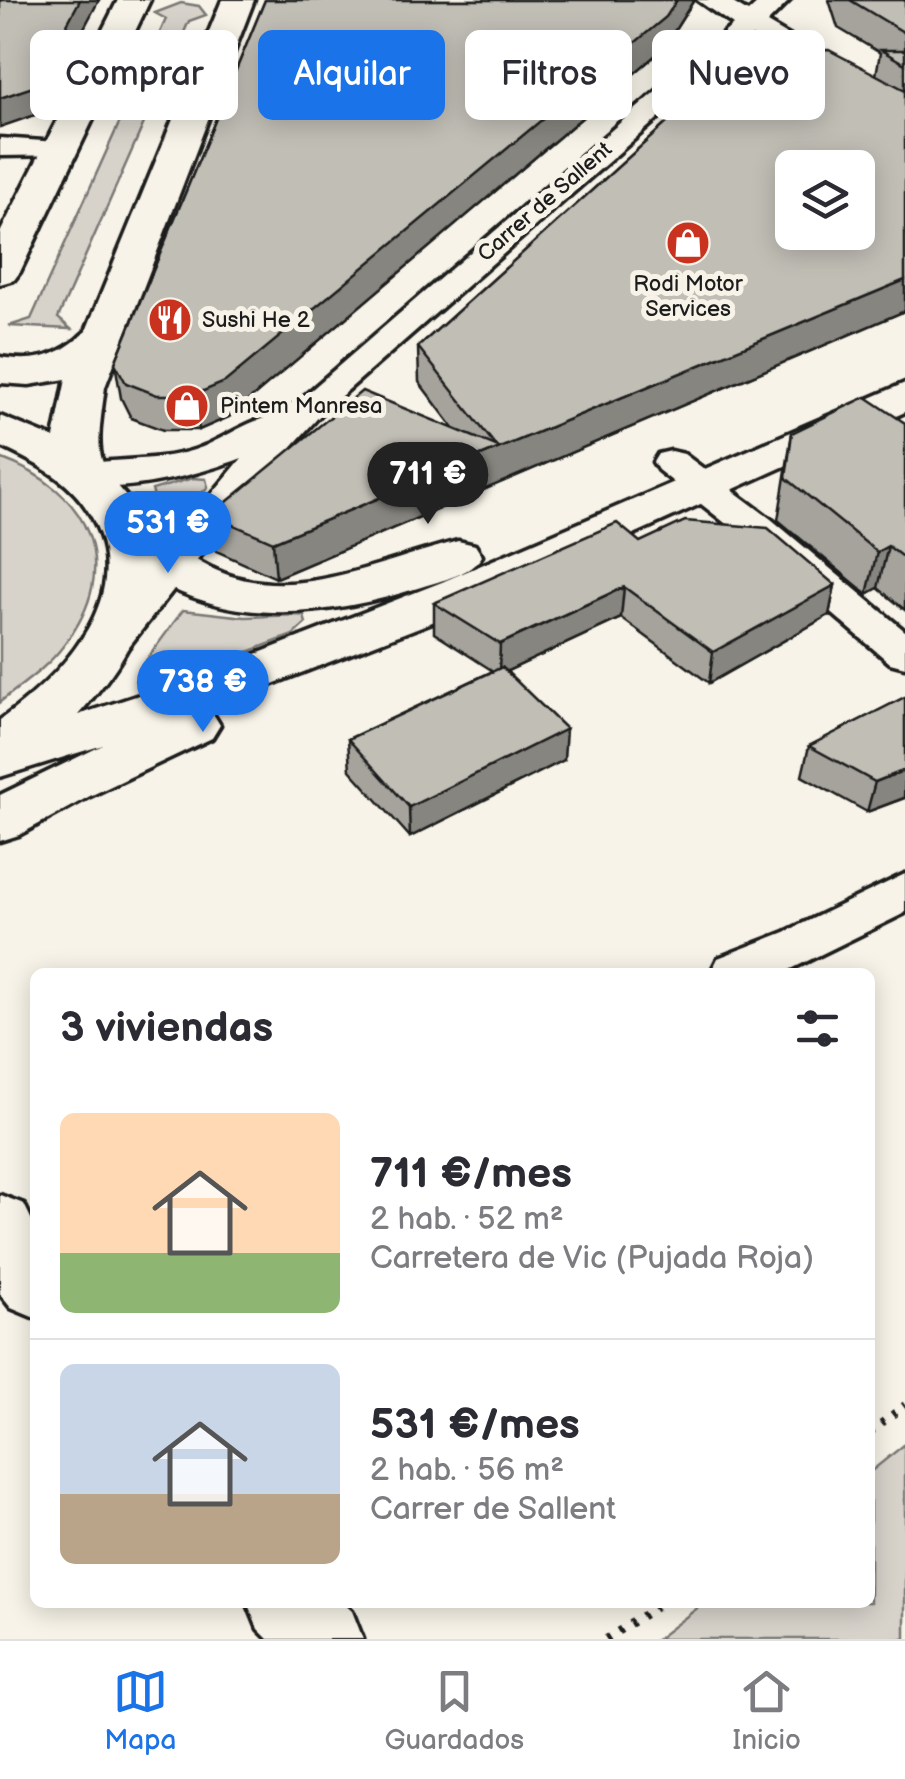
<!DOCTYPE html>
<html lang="es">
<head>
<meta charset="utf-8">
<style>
	:root { --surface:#fff; --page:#f7f7f7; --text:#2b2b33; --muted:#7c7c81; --line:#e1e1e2; --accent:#1a73e8 }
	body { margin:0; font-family:"Balsamiq Sans",sans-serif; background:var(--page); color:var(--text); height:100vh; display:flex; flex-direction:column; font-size:38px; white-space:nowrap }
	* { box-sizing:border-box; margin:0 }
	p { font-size:32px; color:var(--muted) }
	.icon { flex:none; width:55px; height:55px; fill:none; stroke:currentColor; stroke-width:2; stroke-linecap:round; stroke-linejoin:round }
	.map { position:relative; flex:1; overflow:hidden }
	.side { position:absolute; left:30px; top:968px; width:845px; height:640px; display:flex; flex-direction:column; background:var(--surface); border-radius:15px; box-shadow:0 5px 25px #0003 }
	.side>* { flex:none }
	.guide { position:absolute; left:30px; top:30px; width:845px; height:90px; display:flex; gap:20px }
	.buttons { position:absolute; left:775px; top:150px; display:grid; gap:20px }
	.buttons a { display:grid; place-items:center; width:100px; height:100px; border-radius:15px; background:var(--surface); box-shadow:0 5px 25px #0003; font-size:50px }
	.price { position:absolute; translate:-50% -85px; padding:0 22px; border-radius:35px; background:var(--accent); color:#fff; font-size:32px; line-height:65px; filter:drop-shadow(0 2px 5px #0008) }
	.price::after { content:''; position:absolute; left:50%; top:60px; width:30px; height:22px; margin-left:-15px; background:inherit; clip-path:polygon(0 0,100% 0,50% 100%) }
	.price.selected { background:#222; color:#fff }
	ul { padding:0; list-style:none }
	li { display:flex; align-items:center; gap:30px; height:250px; padding:0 30px }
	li+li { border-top:2px solid var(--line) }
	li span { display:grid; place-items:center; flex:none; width:280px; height:200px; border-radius:15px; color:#555 }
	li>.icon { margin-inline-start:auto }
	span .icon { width:120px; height:120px; fill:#fffc; stroke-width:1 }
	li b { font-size:42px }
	h2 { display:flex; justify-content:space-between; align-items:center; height:120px; padding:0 30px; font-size:42px }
	.tag { padding:0 35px; border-radius:15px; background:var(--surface); box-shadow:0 5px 25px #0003; font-size:35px; line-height:90px }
	.tag.selected { background:var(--accent); color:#fff }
	.menu { display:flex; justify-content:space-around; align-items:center; height:140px; border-top:2px solid var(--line); background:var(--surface); font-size:28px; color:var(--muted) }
	.menu a { display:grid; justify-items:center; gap:5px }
	.menu .selected { color:var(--accent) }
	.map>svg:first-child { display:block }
</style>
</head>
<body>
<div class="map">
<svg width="905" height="1639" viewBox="0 0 905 1639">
	<rect width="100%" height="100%" fill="#f7f3e8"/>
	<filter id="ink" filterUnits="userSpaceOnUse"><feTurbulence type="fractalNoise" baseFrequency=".01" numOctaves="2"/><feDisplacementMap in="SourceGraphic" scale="20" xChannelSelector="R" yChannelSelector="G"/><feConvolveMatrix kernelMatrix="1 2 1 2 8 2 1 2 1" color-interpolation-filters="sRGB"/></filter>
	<g filter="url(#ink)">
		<path fill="#d7d3cb" stroke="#7a7874" stroke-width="2.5" d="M181 3 199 6 206 15 189 21 58 318 71 329 9 326 31 319 166 19 155 13Z
			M0 458C89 490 125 566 64 645 47 668 22 684 0 702Z
			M193 478 206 479 208 487 183 510 166 513 157 507 152 490Z
			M183 610 245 617 299 615 304 616 306 623 293 635 186 675 143 684 137 678 139 670Z
			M905 1444V1639H657L704 1603 870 1602V1472Z"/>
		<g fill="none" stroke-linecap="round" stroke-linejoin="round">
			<defs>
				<path id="street" d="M697 0H728L748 12 761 0H790L767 23 905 104V125L752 36 324 411 247 496 126 650 112 654 98 650 92 640 98 630 242 458C194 476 118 496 69 483L64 475 69 467C110 457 153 463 194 450 221 442 253 415 281 416L733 25Z
					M0 138 72 143 77 149 72 155 0 156Z
					M671 451 684 454 771 519 905 631V667L890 663 743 537 658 470 653 462 658 454Z
					M905 874V913L785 972H711L718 958 785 932Z"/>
				<path id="secondary" d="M118 0H150L20 272 14 280 0 284V233Z
					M222 0H254L105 387C94 465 95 463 148 520 250 627 338 573 458 541L475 545 482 556C470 575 442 580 421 587 331 616 237 628 152 578 140 637 118 670 78 715L215 670 442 582 905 383V412L476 605 206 710 212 712 220 725 212 738 90 796 19 835 0 841V795L103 745 0 777V720C67 672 146 587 82 502 62 475 29 460 0 446V416L54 438 66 379 29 385 0 383V357C35 363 60 357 86 331Z
					M0 1195 24 1204 35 1227V1318L11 1308 0 1294Z
					M247 1602H342L352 1611 363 1639H268L258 1629Z"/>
			</defs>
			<use href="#street" stroke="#1c1c1c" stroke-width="7"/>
			<use href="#secondary" stroke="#1c1c1c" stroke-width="7"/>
			<path stroke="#1c1c1c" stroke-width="8" stroke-dasharray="4 10" stroke-linecap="butt" d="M870 1432 905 1405
				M606 1639 664 1602"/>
			<use href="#street" fill="#f7f3e8" fill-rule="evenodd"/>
			<use href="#secondary" fill="#f7f3e8" fill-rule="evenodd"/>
		</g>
		<path fill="#a5a39c" stroke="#1c1c1c" stroke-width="2.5" d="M265 0H694L663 49 229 417 199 430H163L131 418 121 398 115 363Z
			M829 0H905V311L276 578 216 551 211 515 455 430 419 382 418 347 679 112 680 99 876 75 880 53 838 28Z
			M905 423V610L878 588 867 594 778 520 792 433Z
			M640 542 835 585 829 615 709 683 621 618 507 671 564 760 410 837 350 770 348 739 493 671 434 633V603Z
			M905 697V798L867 812 802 776 809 746Z"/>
		<path fill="#86857f" stroke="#1c1c1c" stroke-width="2.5" d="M80 0H99L38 114 0 127V98Z
			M677 0H694L663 49 229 417 199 430 194 395Z
			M905 280V311L276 578 273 542Z
			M888 546 878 588 867 594 877 552Z
			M835 585 829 615 709 683 713 652Z
			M624 587 621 618 499 675 500 644Z
			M566 729 564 760 410 837 409 807Z
			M905 770 904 798 867 812 875 782Z"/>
		<path fill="#c0beb5" stroke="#1c1c1c" stroke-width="2.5" fill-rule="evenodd" d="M0 0H80L33 87 0 98Z
			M265 0H677L666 17 225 382 194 395H157L126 383 115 363Z
			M850 0H905V33Z
			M829 50 905 90V280L273 542 211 515 362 391 496 446 418 347 689 103 680 99 761 51ZM792 168H858V232H792Z
			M881 50H905V64Z
			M866 397 905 423V559L888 546 877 552 786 478 792 433Z
			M685 521 768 528 835 585 713 652 624 587 500 644 434 603 617 523 640 542Z
			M502 667 566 729 409 807 348 739Z
			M905 697V770L875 782 809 746Z"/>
	</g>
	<defs>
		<symbol id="shop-disc" viewBox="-11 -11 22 22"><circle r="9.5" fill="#c8321e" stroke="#f7f3e8"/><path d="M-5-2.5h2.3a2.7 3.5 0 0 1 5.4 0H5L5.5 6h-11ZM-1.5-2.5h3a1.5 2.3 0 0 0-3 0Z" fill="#fff"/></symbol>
		<symbol id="restaurant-disc" viewBox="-11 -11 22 22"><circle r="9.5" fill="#c8321e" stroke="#f7f3e8"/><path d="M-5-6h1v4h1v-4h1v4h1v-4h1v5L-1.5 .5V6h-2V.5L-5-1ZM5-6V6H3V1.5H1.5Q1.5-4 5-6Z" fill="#fff"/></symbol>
	</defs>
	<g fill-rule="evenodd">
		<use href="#shop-disc" x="663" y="218" width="50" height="50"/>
		<use href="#restaurant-disc" x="145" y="295" width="50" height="50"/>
		<use href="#shop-disc" x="162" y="381" width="50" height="50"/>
	</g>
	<g text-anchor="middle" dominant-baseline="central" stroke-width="10" stroke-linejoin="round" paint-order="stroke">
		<g font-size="22" fill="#1c1c1c" stroke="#f7f3e8">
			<text transform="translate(545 202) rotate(-41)">Carrer de Sallent</text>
		</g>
		<g font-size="22" fill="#1c1c1c" stroke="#f7f3e8" text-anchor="start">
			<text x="688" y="284" text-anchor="middle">Rodi Motor<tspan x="688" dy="25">Services</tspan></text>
			<text x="202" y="320">Sushi He 2</text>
			<text x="220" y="406">Pintem Manresa</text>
		</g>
	</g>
</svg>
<div class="buttons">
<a><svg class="icon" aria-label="layers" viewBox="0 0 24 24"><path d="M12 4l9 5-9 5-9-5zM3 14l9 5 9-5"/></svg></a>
</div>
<b class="price selected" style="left:428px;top:527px">711 €</b>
<b class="price" style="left:168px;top:576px">531 €</b>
<b class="price" style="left:203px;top:735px">738 €</b>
<div class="guide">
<a class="tag">Comprar</a>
<a class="tag selected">Alquilar</a>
<a class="tag">Filtros</a>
<a class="tag">Nuevo</a>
</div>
<section class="side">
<h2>3 viviendas<svg class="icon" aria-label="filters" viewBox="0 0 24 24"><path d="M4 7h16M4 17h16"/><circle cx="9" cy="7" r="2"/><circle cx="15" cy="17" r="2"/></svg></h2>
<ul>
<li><span style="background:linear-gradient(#ffd9b3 70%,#8fb573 0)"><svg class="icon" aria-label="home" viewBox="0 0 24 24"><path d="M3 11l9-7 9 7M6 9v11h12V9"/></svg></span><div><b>711 €/mes</b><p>2 hab. · 52 m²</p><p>Carretera de Vic (Pujada Roja)</p></div></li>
<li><span style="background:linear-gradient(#c9d6e8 65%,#b9a48a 0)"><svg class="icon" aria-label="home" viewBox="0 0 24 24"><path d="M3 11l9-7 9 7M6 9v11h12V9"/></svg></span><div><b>531 €/mes</b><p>2 hab. · 56 m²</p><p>Carrer de Sallent</p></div></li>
</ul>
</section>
</div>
<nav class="menu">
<a class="selected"><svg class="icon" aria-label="map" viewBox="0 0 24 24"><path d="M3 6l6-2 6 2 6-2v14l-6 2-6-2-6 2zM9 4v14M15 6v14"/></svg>Mapa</a>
<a><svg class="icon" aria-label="saved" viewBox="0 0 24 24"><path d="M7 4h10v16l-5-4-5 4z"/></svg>Guardados</a>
<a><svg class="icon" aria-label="home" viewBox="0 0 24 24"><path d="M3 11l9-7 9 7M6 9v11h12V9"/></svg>Inicio</a>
</nav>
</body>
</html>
